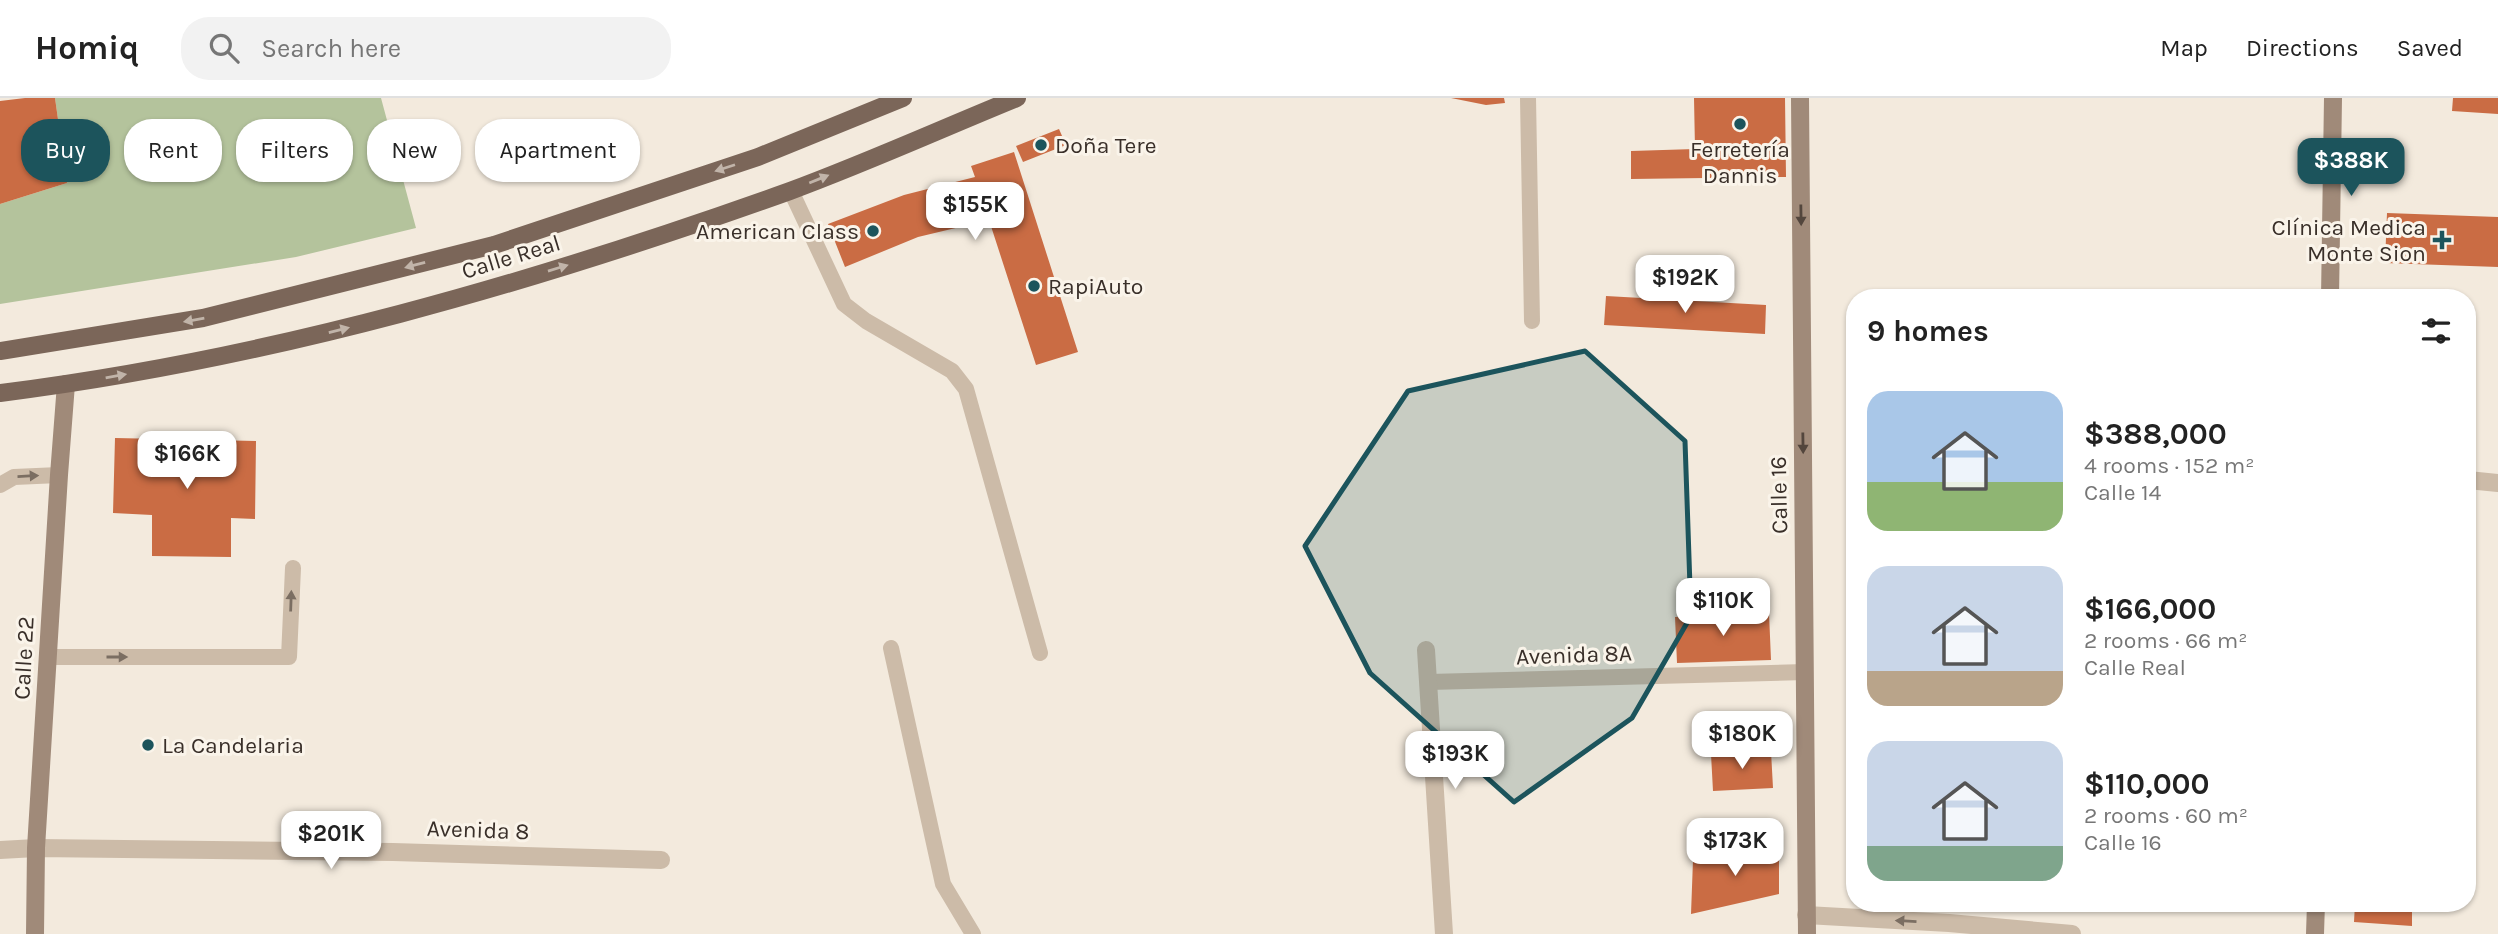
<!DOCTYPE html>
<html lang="en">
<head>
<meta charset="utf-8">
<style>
	:root { --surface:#fff; --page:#f2f2f2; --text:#222; --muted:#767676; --line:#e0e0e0; --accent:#1c545c }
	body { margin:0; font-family:Karla,sans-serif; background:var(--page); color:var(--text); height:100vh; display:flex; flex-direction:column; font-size:26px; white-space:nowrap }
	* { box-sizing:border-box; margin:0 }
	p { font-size:23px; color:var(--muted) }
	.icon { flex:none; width:38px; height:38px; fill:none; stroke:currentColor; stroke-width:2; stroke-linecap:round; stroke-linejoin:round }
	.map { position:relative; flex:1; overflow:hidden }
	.sheet { position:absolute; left:1846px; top:191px; width:630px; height:623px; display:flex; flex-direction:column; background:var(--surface); border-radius:28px; box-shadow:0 2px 5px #0004 }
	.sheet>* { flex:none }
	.banner { position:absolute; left:21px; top:21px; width:665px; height:63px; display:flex; gap:14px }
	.price { position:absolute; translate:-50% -60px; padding:0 16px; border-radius:14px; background:#fff; color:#222; font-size:23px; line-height:46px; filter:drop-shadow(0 2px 4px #0008) }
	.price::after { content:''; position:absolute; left:50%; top:42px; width:21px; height:16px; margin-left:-10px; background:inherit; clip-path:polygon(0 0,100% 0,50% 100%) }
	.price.current { background:var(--accent); color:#fff }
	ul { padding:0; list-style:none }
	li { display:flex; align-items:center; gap:21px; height:175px; padding:0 21px }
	li span { display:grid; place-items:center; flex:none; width:196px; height:140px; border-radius:21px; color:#555 }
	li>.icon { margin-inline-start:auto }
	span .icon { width:84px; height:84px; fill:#fffc; stroke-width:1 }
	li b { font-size:30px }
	h2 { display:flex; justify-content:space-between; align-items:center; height:84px; padding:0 21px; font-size:30px }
	.pill { padding:0 24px; border-radius:28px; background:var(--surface); box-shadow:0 2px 5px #0004; font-size:24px; line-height:63px }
	.pill.current { background:var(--accent); color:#fff }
	header { display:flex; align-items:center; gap:42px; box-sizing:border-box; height:98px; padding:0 35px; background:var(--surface); border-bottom:2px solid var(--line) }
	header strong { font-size:33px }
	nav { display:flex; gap:38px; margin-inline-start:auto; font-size:24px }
	.search { width:490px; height:63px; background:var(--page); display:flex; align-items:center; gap:18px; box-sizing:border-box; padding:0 24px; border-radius:28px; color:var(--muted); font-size:26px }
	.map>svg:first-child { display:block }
</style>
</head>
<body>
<header>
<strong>Homiq</strong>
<div class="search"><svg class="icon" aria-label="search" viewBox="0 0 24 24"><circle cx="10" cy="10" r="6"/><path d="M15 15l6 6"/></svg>Search here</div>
<nav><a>Map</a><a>Directions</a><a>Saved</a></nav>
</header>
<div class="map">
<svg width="2498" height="836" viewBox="0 0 2498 836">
	<rect width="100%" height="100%" fill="#f3eadd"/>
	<path fill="#b4c39c" d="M55 0H381L416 130 296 159 0 206V106L67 85Z"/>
	<path fill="#ca6c44" d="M25 0H55L67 85 0 106V3Z
		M1451 0H1504L1505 5 1486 7Z
		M1694 0H1785L1786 79 1631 81V53L1695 51Z
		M2453 0H2498V16L2452 13Z
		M1059 31 1066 47 1023 64 1016 48Z
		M1014 54 1078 254 1036 267 989 122 918 139 845 169 828 126 904 97 975 79 971 68Z
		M2387 115 2498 119V169L2385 165Z
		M1606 198 1766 207 1765 236 1604 227Z
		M115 340 256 343 255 421 231 420V459L152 458V417L113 415Z
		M1769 515 1771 562 1677 565 1675 519Z
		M1771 653 1773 690 1713 693 1711 656Z
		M1779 745V796L1691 816 1693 762Z
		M2355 805H2412V828L2354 824Z"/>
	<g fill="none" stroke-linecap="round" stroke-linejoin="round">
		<path stroke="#ccbba8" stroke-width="16" d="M1528 0 1532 223
			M791 93 844 206 866 223 952 273 966 291 1040 555
			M0 387 14 379 59 377
			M891 550 943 786 973 836
			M49 559H289L293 470
			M1429 584 1805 574"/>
		<path stroke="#ccbba8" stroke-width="18" d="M1426 552 1444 836
			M0 752 36 750 393 754 661 762
			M1806 817 1949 825 2072 836"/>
		<path stroke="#ccbba8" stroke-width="18" d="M2468 382 2498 385"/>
		<path stroke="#a08a79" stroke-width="18" d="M1800 0 1807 836
			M2330 200 2333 0
			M35 836 36 750 59 377 66 286
			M2315 836 2316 805"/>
		<path stroke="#7b6659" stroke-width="18" d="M0 253 203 220 494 147 758 59 903 0
			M0 295C271 261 533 185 790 93 866 65 941 31 1017 0"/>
	</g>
	<defs><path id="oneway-solid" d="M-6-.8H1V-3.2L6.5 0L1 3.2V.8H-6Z" transform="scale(1.75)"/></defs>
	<g fill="#c1b4a9">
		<use href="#oneway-solid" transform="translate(725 70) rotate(162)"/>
		<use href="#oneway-solid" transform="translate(819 81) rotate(-22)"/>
		<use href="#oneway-solid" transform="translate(415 167) rotate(165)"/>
		<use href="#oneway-solid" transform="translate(558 170) rotate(-17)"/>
		<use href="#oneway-solid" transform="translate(194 222) rotate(170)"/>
		<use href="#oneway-solid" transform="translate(339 232) rotate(-14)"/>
		<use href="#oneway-solid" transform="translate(116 278) rotate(-10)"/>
	</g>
	<g fill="#53463d">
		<use href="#oneway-solid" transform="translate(1801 117) rotate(89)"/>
		<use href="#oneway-solid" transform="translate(1803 345) rotate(89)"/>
	</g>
	<g fill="#7b6e62">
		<use href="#oneway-solid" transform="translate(28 378) rotate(-3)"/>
		<use href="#oneway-solid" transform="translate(291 503) rotate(-88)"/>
		<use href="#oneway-solid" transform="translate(117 559)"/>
		<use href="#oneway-solid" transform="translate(1906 823) rotate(-177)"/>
	</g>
	<path fill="#1c545c" fill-opacity="0.2" stroke="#1c545c" stroke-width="5" stroke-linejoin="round" d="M1585 253 1685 343 1691 518 1632 620 1514 704 1370 575 1305 448 1408 293Z"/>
	<g fill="#1c545c" stroke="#faf4ea" stroke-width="2.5">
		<circle cx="1740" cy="26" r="7"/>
		<circle cx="1041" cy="47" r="7"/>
		<circle cx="873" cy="133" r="7"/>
		<path d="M2438.5 131.5h7v7h7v7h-7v7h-7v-7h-7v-7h7z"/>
		<circle cx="1034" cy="188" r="7"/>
		<circle cx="148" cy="647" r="7"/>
	</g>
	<g text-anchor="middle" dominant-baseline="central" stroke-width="6" stroke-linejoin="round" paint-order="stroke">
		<g font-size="23" fill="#392f29" stroke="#faf4ea" text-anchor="start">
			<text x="1055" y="47">Doña Tere</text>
			<text x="1740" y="51" text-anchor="middle">Ferretería<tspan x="1740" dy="26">Dannis</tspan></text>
			<text x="2426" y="129" text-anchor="end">Clínica Medica<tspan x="2426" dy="26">Monte Sion</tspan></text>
			<text x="859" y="133" text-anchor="end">American Class</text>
			<text x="1048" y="188">RapiAuto</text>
			<text x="162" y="647">La Candelaria</text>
		</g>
		<g font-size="23" fill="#392f29" stroke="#faf4ea">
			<text transform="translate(511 159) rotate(-17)">Calle Real</text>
			<text transform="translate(1779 397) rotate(-91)">Calle 16</text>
			<text transform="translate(1574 557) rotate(-2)">Avenida 8A</text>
			<text transform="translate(24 560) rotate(-87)">Calle 22</text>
			<text transform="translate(478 732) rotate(2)">Avenida 8</text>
		</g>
	</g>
</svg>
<b class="price current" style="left:2351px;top:100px">$388K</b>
<b class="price" style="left:975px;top:144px">$155K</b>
<b class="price" style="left:1685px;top:217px">$192K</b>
<b class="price" style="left:187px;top:393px">$166K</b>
<b class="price" style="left:1723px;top:540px">$110K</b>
<b class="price" style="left:1742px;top:673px">$180K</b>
<b class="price" style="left:1455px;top:693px">$193K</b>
<b class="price" style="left:331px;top:773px">$201K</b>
<b class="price" style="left:1735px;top:780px">$173K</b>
<div class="banner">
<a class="pill current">Buy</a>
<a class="pill">Rent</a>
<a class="pill">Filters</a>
<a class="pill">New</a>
<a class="pill">Apartment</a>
</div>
<section class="sheet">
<h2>9 homes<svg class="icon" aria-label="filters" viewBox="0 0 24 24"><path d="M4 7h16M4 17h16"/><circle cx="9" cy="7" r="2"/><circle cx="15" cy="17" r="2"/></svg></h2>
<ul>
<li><span style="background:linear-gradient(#a9c7e8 65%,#8fb573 0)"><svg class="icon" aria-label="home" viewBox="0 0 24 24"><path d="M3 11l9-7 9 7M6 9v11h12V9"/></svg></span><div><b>$388,000</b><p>4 rooms · 152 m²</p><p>Calle 14</p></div></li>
<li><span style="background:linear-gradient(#c9d6e8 75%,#b9a48a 0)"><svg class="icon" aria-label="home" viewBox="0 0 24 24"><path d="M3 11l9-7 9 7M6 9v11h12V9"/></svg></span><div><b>$166,000</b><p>2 rooms · 66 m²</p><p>Calle Real</p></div></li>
<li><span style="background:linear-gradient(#c9d6e8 75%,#7fa58c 0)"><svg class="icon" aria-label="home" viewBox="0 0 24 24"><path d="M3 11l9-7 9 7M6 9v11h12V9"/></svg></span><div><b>$110,000</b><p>2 rooms · 60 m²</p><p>Calle 16</p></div></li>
</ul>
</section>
</div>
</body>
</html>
